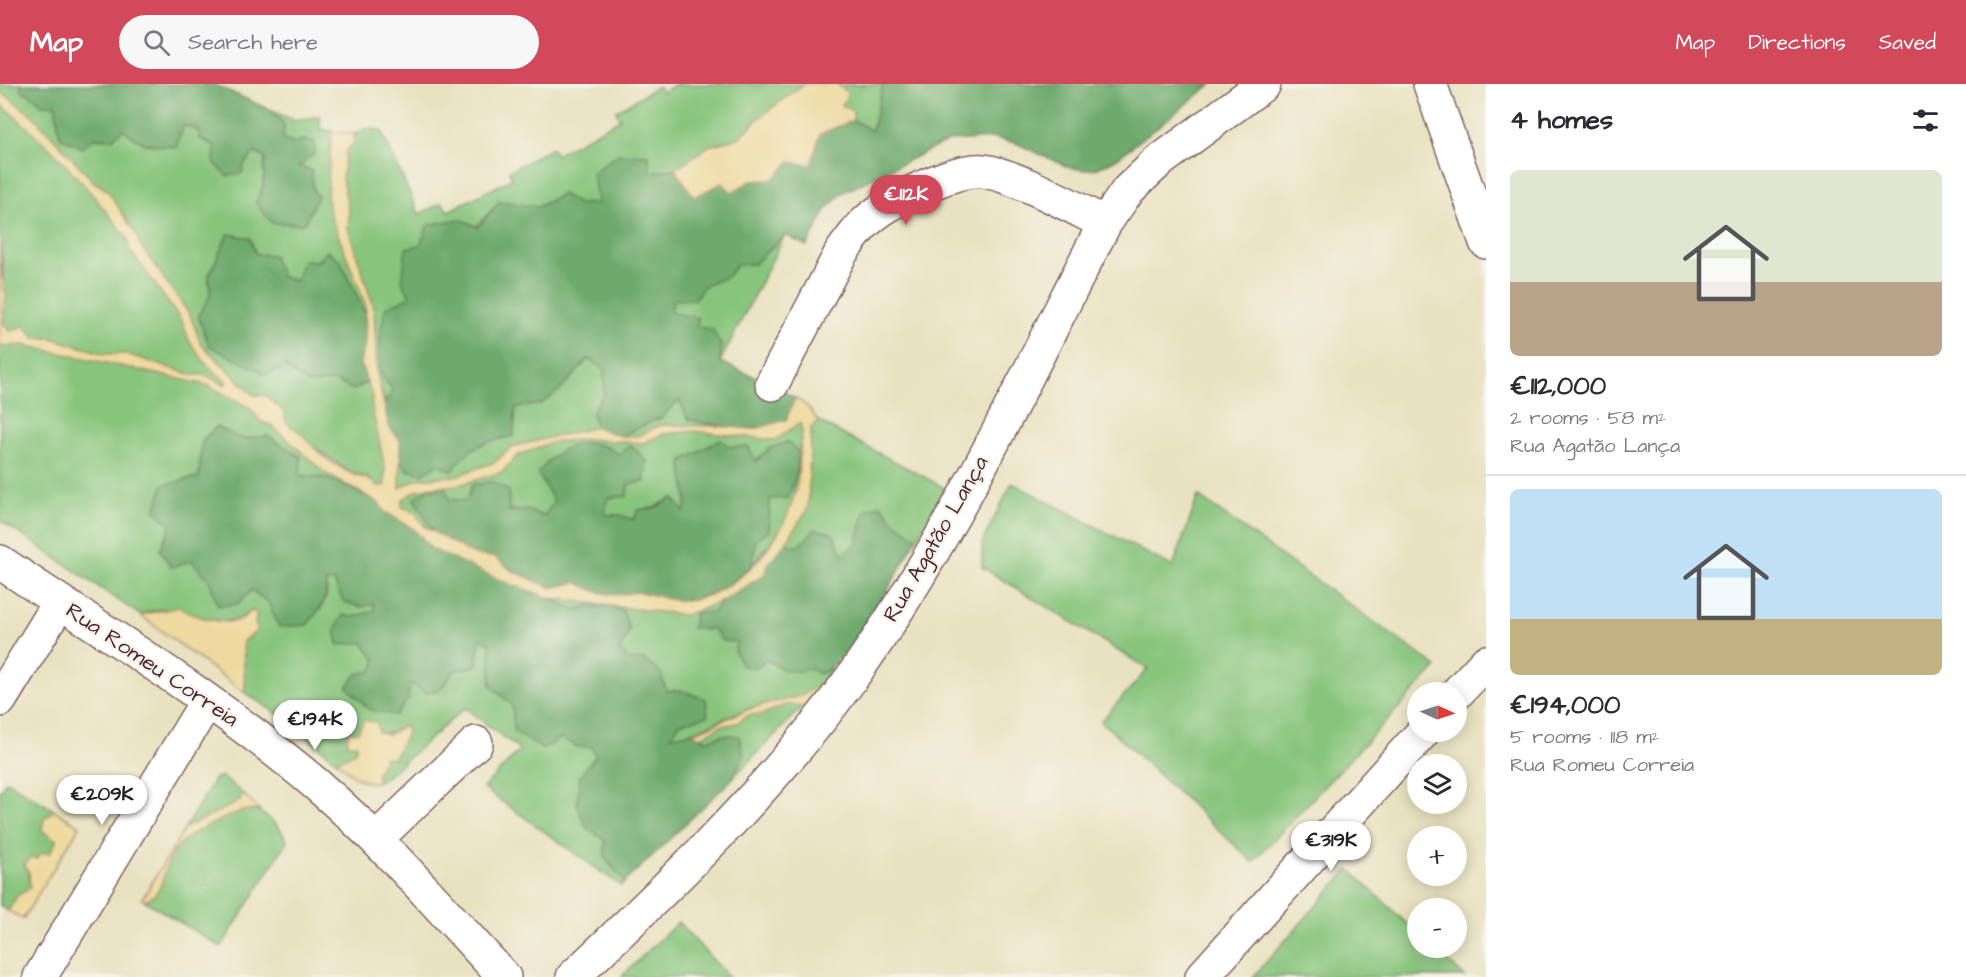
<!DOCTYPE html>
<html lang="en">
<head>
<meta charset="utf-8">
<style>
	:root { --surface:#fff; --page:#f7f7f7; --text:#2b2b33; --muted:#7c7c81; --line:#e1e1e2; --accent:#d1495b }
	body { margin:0; font-family:"Architects Daughter",sans-serif; background:var(--page); color:var(--text); height:100vh; display:flex; flex-direction:column; font-size:22px; white-space:nowrap }
	* { box-sizing:border-box; margin:0 }
	p { font-size:20px; color:var(--muted) }
	.icon { flex:none; width:33px; height:33px; fill:none; stroke:currentColor; stroke-width:2; stroke-linecap:round; stroke-linejoin:round }
	.map { position:relative; flex:1; overflow:hidden }
	.sheet { display:flex; flex-direction:column; background:var(--surface); width:480px }
	.sheet>* { flex:none }
	.needle { width:39px; rotate:93deg }
	.controls { position:absolute; left:1407px; top:598px; display:grid; gap:12px }
	.controls a { display:grid; place-items:center; width:60px; height:60px; border-radius:50%; background:var(--surface); box-shadow:0 3px 15px #0003; font-size:30px }
	.price { position:absolute; translate:-50% -51px; padding:0 14px; border-radius:21px; background:#fff; color:#222; font-size:20px; line-height:39px; filter:drop-shadow(0 2px 3px #0008) }
	.price::after { content:''; position:absolute; left:50%; top:36px; width:18px; height:14px; margin-left:-9px; background:inherit; clip-path:polygon(0 0,100% 0,50% 100%) }
	.price.current { background:var(--accent); color:#fff }
	ul { padding:0; list-style:none }
	li { display:grid; align-content:center; gap:12px; height:318px; padding:0 24px }
	li+li { border-top:2px solid var(--line) }
	li span { display:grid; place-items:center; height:186px; border-radius:9px; color:#555 }
	li>.icon { margin-inline-start:auto }
	span .icon { width:108px; height:108px; fill:#fffc; stroke-width:1 }
	li b { font-size:26px }
	h2 { display:flex; justify-content:space-between; align-items:center; height:72px; padding:0 24px; font-size:26px }
	header { display:flex; align-items:center; gap:36px; box-sizing:border-box; height:84px; padding:0 30px; background:var(--accent); color:#fff }
	header strong { font-size:28px }
	nav { display:flex; gap:33px; margin-inline-start:auto; font-size:21px }
	.search { width:420px; height:54px; background:var(--page); display:flex; align-items:center; gap:15px; box-sizing:border-box; padding:0 21px; border-radius:33px; color:var(--muted); font-size:22px }
	main { display:flex; flex:1; min-height:0 }
	.map>svg:first-child { display:block }
</style>
</head>
<body>
<header>
<strong>Map</strong>
<div class="search"><svg class="icon" aria-label="search" viewBox="0 0 24 24"><circle cx="10" cy="10" r="6"/><path d="M15 15l6 6"/></svg>Search here</div>
<nav><a>Map</a><a>Directions</a><a>Saved</a></nav>
</header>
<main>
<div class="map">
<svg width="1486" height="893" viewBox="0 0 1486 893">
	<rect width="100%" height="100%" fill="#f7f3e8"/>
	<filter id="ink" filterUnits="userSpaceOnUse"><feTurbulence type="fractalNoise" baseFrequency=".0167" numOctaves="2"/><feDisplacementMap in="SourceGraphic" scale="12" xChannelSelector="R" yChannelSelector="G"/><feConvolveMatrix kernelMatrix="1 2 1 2 8 2 1 2 1" color-interpolation-filters="sRGB"/></filter>
	<filter id="wash" filterUnits="userSpaceOnUse"><feTurbulence type="fractalNoise" baseFrequency=".008" numOctaves="4" result="noise"/><feDisplacementMap in="SourceGraphic" scale="24" xChannelSelector="R" yChannelSelector="G"/><feGaussianBlur stdDeviation="1.35" result="paint"/><feColorMatrix in="noise" values="0 0 0 0 0 0 0 0 0 0 0 0 0 0 0 0 0 1.4 0 .05"/><feComposite in="paint" operator="in"/></filter>
	<g filter="url(#wash)">
		<rect width="100%" height="100%" fill="#e9e2c1"/>
		<path fill="#87c57c" stroke="#687254" stroke-width="1.5" d="M0 0H21V6L55 20 60 53 112 55 124 44 144 60 176 63 183 41C201 45 226 68 244 80L255 68 265 74 263 102 272 139 304 140 318 112 313 106 312 87 298 82 293 59 283 56 284 40 271 26 293 36 320 32V45L332 47 327 110 330 130 366 222 365 230 340 176 327 167 296 197 281 192 228 150 209 192 210 212 285 283 309 300 334 297 354 306 369 297 385 384V402L378 403 366 393 353 390 308 359 302 350 292 345 266 312 254 311 201 260 190 231 138 158V153L107 106 94 98 33 32 0 7Z
			M676 0H804L759 34 739 54 709 62 675 85 649 88 599 119 578 120 562 110 538 123 500 117 410 212 393 307 384 319 377 289 374 224 348 144 349 128 342 95 346 67 353 60 355 50 366 45 381 46 419 130 442 119 448 127 512 95 509 87 552 64 556 71 620 35 616 27 658 2 663 8Z
			M883 0 872 47 853 36V27L841 22 835 1Z
			M0 20C49 59 90 105 128 155L129 165 182 237 189 257 206 280 227 297 225 301 206 291H192L126 270H105L51 254H35L24 242 10 247 3 238C6 208 2 180 0 150 0 107 0 63 0 20Z
			M785 151 720 278 721 261 670 228 673 215H695L703 203 728 192 736 181 767 168Z
			M24 261 207 301 249 323 261 338 271 341 325 389 378 418 327 394 299 391 268 352 242 355 216 343 202 356 199 393 184 395 171 441 160 466 192 477 209 496 237 520 251 506 268 518 320 526 327 511 326 498 334 497 374 519V527L353 533 362 558 376 576 372 587 440 605 479 555 490 558 491 602C517 622 558 662 591 663L596 672 580 692 586 743 605 756V774L625 798 621 802 483 704 520 666 465 624 390 690 377 698V688L385 673 394 674 407 649 349 648 357 660 355 668 337 677 278 630 245 609 243 556 249 554 252 527C221 550 196 526 163 525 156 524 147 529 140 531L0 436V262Z
			M588 275 604 284V310L592 328 596 343 512 363 495 378 456 392 417 395 400 404 399 375 409 387 424 389 437 380 459 375 484 357 514 352 515 324 560 306Z
			M679 316 688 335 716 342 661 341 639 352H620L662 333Z
			M818 337 945 404 917 454 895 438 880 421 865 427 857 459 843 471 785 460 808 424 811 344Z
			M800 339C804 351 800 358 799 370 798 379 799 389 799 398 796 431 773 457 752 481L756 455 769 446V365L756 377 730 363 712 359 699 370 682 376C681 396 691 412 684 429L673 414 654 424 638 426 634 436 620 431H604L607 414 627 412 619 371 608 363 555 418 544 432 467 416 414 415 434 448C419 439 419 429 402 424V416L416 407 431 403 459 401 502 388 518 371 553 358 587 355 643 359 663 350 694 347 775 356Z
			M1012 399 1173 483 1198 412 1437 583 1253 778 1101 637 1148 585 982 483V458Z
			M550 514 685 531 723 517 703 546 714 545 783 585 808 584 820 590 832 584C825 594 817 605 807 611 793 618 772 618 757 622 726 631 702 648 670 653L680 639 707 632 683 607 666 606 628 577 620 566 630 545 590 521 576 526Z
			M785 621H804L731 696 744 671 724 651 707 656 701 653 720 642 737 639 748 631 763 630Z
			M221 692 242 709 240 717 185 744 215 694Z
			M6 697 54 726 44 735 57 756 50 769 24 781 29 788 30 804 17 812 8 827 0 822V707Z
			M247 724C264 727 281 741 287 758L221 863 145 817C163 808 162 793 168 778 179 750 220 731 247 724Z
			M1349 785 1417 849 1418 864H1434L1465 893H1253Z
			M678 838 729 893H621Z"/>
		<path fill="#6daa6c" stroke="#5c644c" stroke-width="1.5" d="M21 0H213L271 26 284 40 283 56 293 59 302 56 314 57 315 69 299 82 312 87 313 106 318 112 304 140 272 139 256 119 263 102 265 74 255 68 244 80 242 89 227 92 214 78 215 62 200 55 197 44 184 41 176 63C156 61 137 61 124 45L112 55 94 53 83 64 60 53 55 20 41 21 36 14 21 6Z
			M883 0H1212L1116 75 1098 84 1084 86 1068 83 1016 59 995 54 948 57 842 109 826 126 807 162 785 151 754 180 736 181 728 192 703 203 695 215 673 216 671 228 698 234 697 243 712 245 721 261 720 278 772 300 795 314 786 336C755 350 720 343 688 335L679 316 662 333 620 352 596 343 592 328 604 310V285L588 275 560 306 541 320 515 324 514 352C488 357 465 362 453 387L437 380 424 389 409 387 399 375 400 356 389 343 384 319 393 307 380 289V255L385 224 410 212 402 198 406 164 420 161 428 141 460 135 478 143 500 117 538 123 562 110 578 120 598 119 592 89 618 70 649 71 650 88 675 85 694 113 722 99 732 108 751 97 772 96 820 50 853 36 872 47Z
			M228 150 250 154 256 170 273 171 281 192 296 197 303 176 319 177 327 167 340 176 365 230V261L361 278 369 297 354 306 334 297 309 300 285 283 267 291 209 262 198 232 210 212 209 192Z
			M217 343 242 355 268 352 301 373 300 391 327 394 347 403 378 418 385 428 414 445 432 465 576 526 590 521 622 526 630 545 620 566 628 576 643 575 661 589 666 606 683 607 706 615 708 632 680 639 671 652 692 649 707 656 724 651 739 652 744 671 731 696 625 798 605 774V756L586 743 577 721 580 692 596 672 591 663H577L561 654 542 665 514 647 512 621 491 602 490 558 480 555 476 582 454 587 441 605 427 609 410 599 408 615 396 631 370 626 347 603 357 590 372 587 376 576 362 558 338 561 335 545 343 531 353 533 374 527V520L359 523 343 517 334 497 326 498C327 517 319 527 307 541L279 543 268 518 252 506 237 520 218 522 209 496 192 477 171 483 160 466 171 441 155 427 163 401 199 393 202 356Z
			M721 356 730 363 748 362 756 377 769 365 787 358 799 368 796 392 788 414 770 415 769 447 756 455 752 481 726 503 692 516H662L637 508 622 511 595 509 577 498 552 504 511 486 495 473 474 471 434 448 414 415 428 405 445 404 450 416H467L472 401 492 397 509 407V427L526 426 544 432 554 418 538 389C560 361 586 348 619 370L631 361 647 377 644 398 628 400 627 412 607 414 605 431H620L634 436 638 426 654 424 673 414 684 428C691 412 681 396 682 376 697 371 707 361 721 356Z
			M881 421 895 438 917 454C897 489 853 574 820 590L808 584 801 588 783 585 766 576 757 584 742 582 735 567 736 558 722 557 714 545 692 544 695 529 713 528 723 517 764 491 769 479 785 460 799 462 815 445 833 449 843 471 857 459 865 427Z"/>
		<path fill="#eeda9e" stroke="#9c7c64" stroke-width="1.5" fill-rule="evenodd" d="M804 0H836L848 9 842 22 853 27V36L820 50 811 81 790 78 772 96 751 97 732 108 722 99 694 113 675 85 709 62 739 54 759 34Z
			M0 7 33 32 94 98 107 106 138 153V158L190 231 201 260 254 311 266 312 284 328C286 346 295 341 304 352 316 367 334 382 353 390 364 395 367 393 378 402H385V384L372 323V311L360 278 365 261 366 222 330 130 327 110 332 47 355 50 353 60 346 67 342 95 349 128 348 144 374 224 377 289 389 343 400 356V404L417 395 456 392 495 378 512 363 596 343 620 352H638L661 341 716 342 754 345 786 336 795 314 807 322 818 337 811 344 808 424 785 460 769 479 764 491 723 517 685 531 550 514 502 497 432 465 414 445 385 428 378 418 325 389 271 341 261 338 249 323 207 301 24 261 1 262 0 271V152L2 193 6 210 3 238 10 247 24 242 35 254H51L105 270H126L192 291H206L225 301 227 298 206 280 189 257 182 237 129 165 128 155C90 105 49 59 0 20ZM800 339C805 352 799 364 799 379 799 435 750 507 691 516 671 519 656 510 638 508 633 508 629 510 624 510 606 513 592 507 577 498L552 504 531 495 511 486 495 473 474 471 425 443 415 428 402 423V416L416 407 431 403 459 401 502 388 518 371 553 358 587 355 643 359 663 350 694 347 775 356Z
			M179 523C189 532 227 542 240 536 244 533 248 529 252 527L257 529 255 537 257 547 243 557 245 609 140 531Z
			M821 599 805 621H785L763 630 748 631 737 639 720 642 701 653 692 649C714 642 733 630 756 623 782 615 798 618 821 599Z
			M364 636 378 639V648L388 651 405 641 407 649 394 674 385 673 377 688V698C359 700 349 688 337 677L355 668 357 660H347L348 648H358Z
			M242 709 260 726C241 724 232 731 216 738 196 747 176 756 168 779 162 795 163 808 145 817L142 815 185 744 240 717Z
			M54 726 80 742 23 835 8 827 17 812 30 804 29 788 24 782 31 773 37 775 41 769H50L57 756 42 747 44 735Z"/>
	</g>
	<g filter="url(#ink)">
		<g fill="none" stroke-linecap="round" stroke-linejoin="round">
			<defs>
				<path id="minor" d="M772 300 841 169C849 158 857 146 867 137 889 117 954 84 983 87 1013 90 1076 125 1105 139
					M0 478C107 550 219 617 317 701 385 759 443 827 504 893
					M1456 610 1486 578
					M0 616 60 518
					M377 754 476 659
					M40 893 207 617
					M573 893C671 800 770 706 850 596 952 454 1025 293 1105 139L1128 106 1157 79 1264 0
					M1202 893 1423 648"/>
				<path id="secondary" d="M1430 0 1486 158"/>
			</defs>
			<use href="#minor" stroke="#826360" stroke-width="36"/>
			<use href="#secondary" stroke="#826360" stroke-width="36"/>
			<use href="#minor" stroke="#fff" stroke-width="33"/>
			<use href="#secondary" stroke="#fff" stroke-width="33"/>
		</g>
	</g>
	<g text-anchor="middle" dominant-baseline="central" stroke-width="4.5" stroke-linejoin="round" paint-order="stroke">
		<g font-size="22" fill="#4a1f2b" stroke="#f7f3e8">
			<text transform="translate(936 455) rotate(-60)">Rua Agatão Lança</text>
			<text transform="translate(152 581) rotate(34)">Rua Romeu Correia</text>
		</g>
	</g>
</svg>
<div class="controls">
<a><svg class="needle" viewBox="-14 -14 28 28"><path d="M0-13l5 13h-10z" fill="#e53935"/><path d="M0 13l5-13h-10z" fill="#7c7c81"/></svg></a>
<a><svg class="icon" aria-label="layers" viewBox="0 0 24 24"><path d="M12 4l9 5-9 5-9-5zM3 14l9 5 9-5"/></svg></a>
<a>+</a>
<a>−</a>
</div>
<b class="price current" style="left:906px;top:142px">€112K</b>
<b class="price" style="left:315px;top:667px">€194K</b>
<b class="price" style="left:102px;top:742px">€209K</b>
<b class="price" style="left:1331px;top:788px">€319K</b>
</div>
<section class="sheet">
<h2>4 homes<svg class="icon" aria-label="filters" viewBox="0 0 24 24"><path d="M4 7h16M4 17h16"/><circle cx="9" cy="7" r="2"/><circle cx="15" cy="17" r="2"/></svg></h2>
<ul>
<li><span style="background:linear-gradient(#dfe7d0 60%,#b9a48a 0)"><svg class="icon" aria-label="home" viewBox="0 0 24 24"><path d="M3 11l9-7 9 7M6 9v11h12V9"/></svg></span><div><b>€112,000</b><p>2 rooms · 58 m²</p><p>Rua Agatão Lança</p></div></li>
<li><span style="background:linear-gradient(#bfe0f5 70%,#c2b280 0)"><svg class="icon" aria-label="home" viewBox="0 0 24 24"><path d="M3 11l9-7 9 7M6 9v11h12V9"/></svg></span><div><b>€194,000</b><p>5 rooms · 118 m²</p><p>Rua Romeu Correia</p></div></li>
</ul>
</section>
</main>
</body>
</html>
